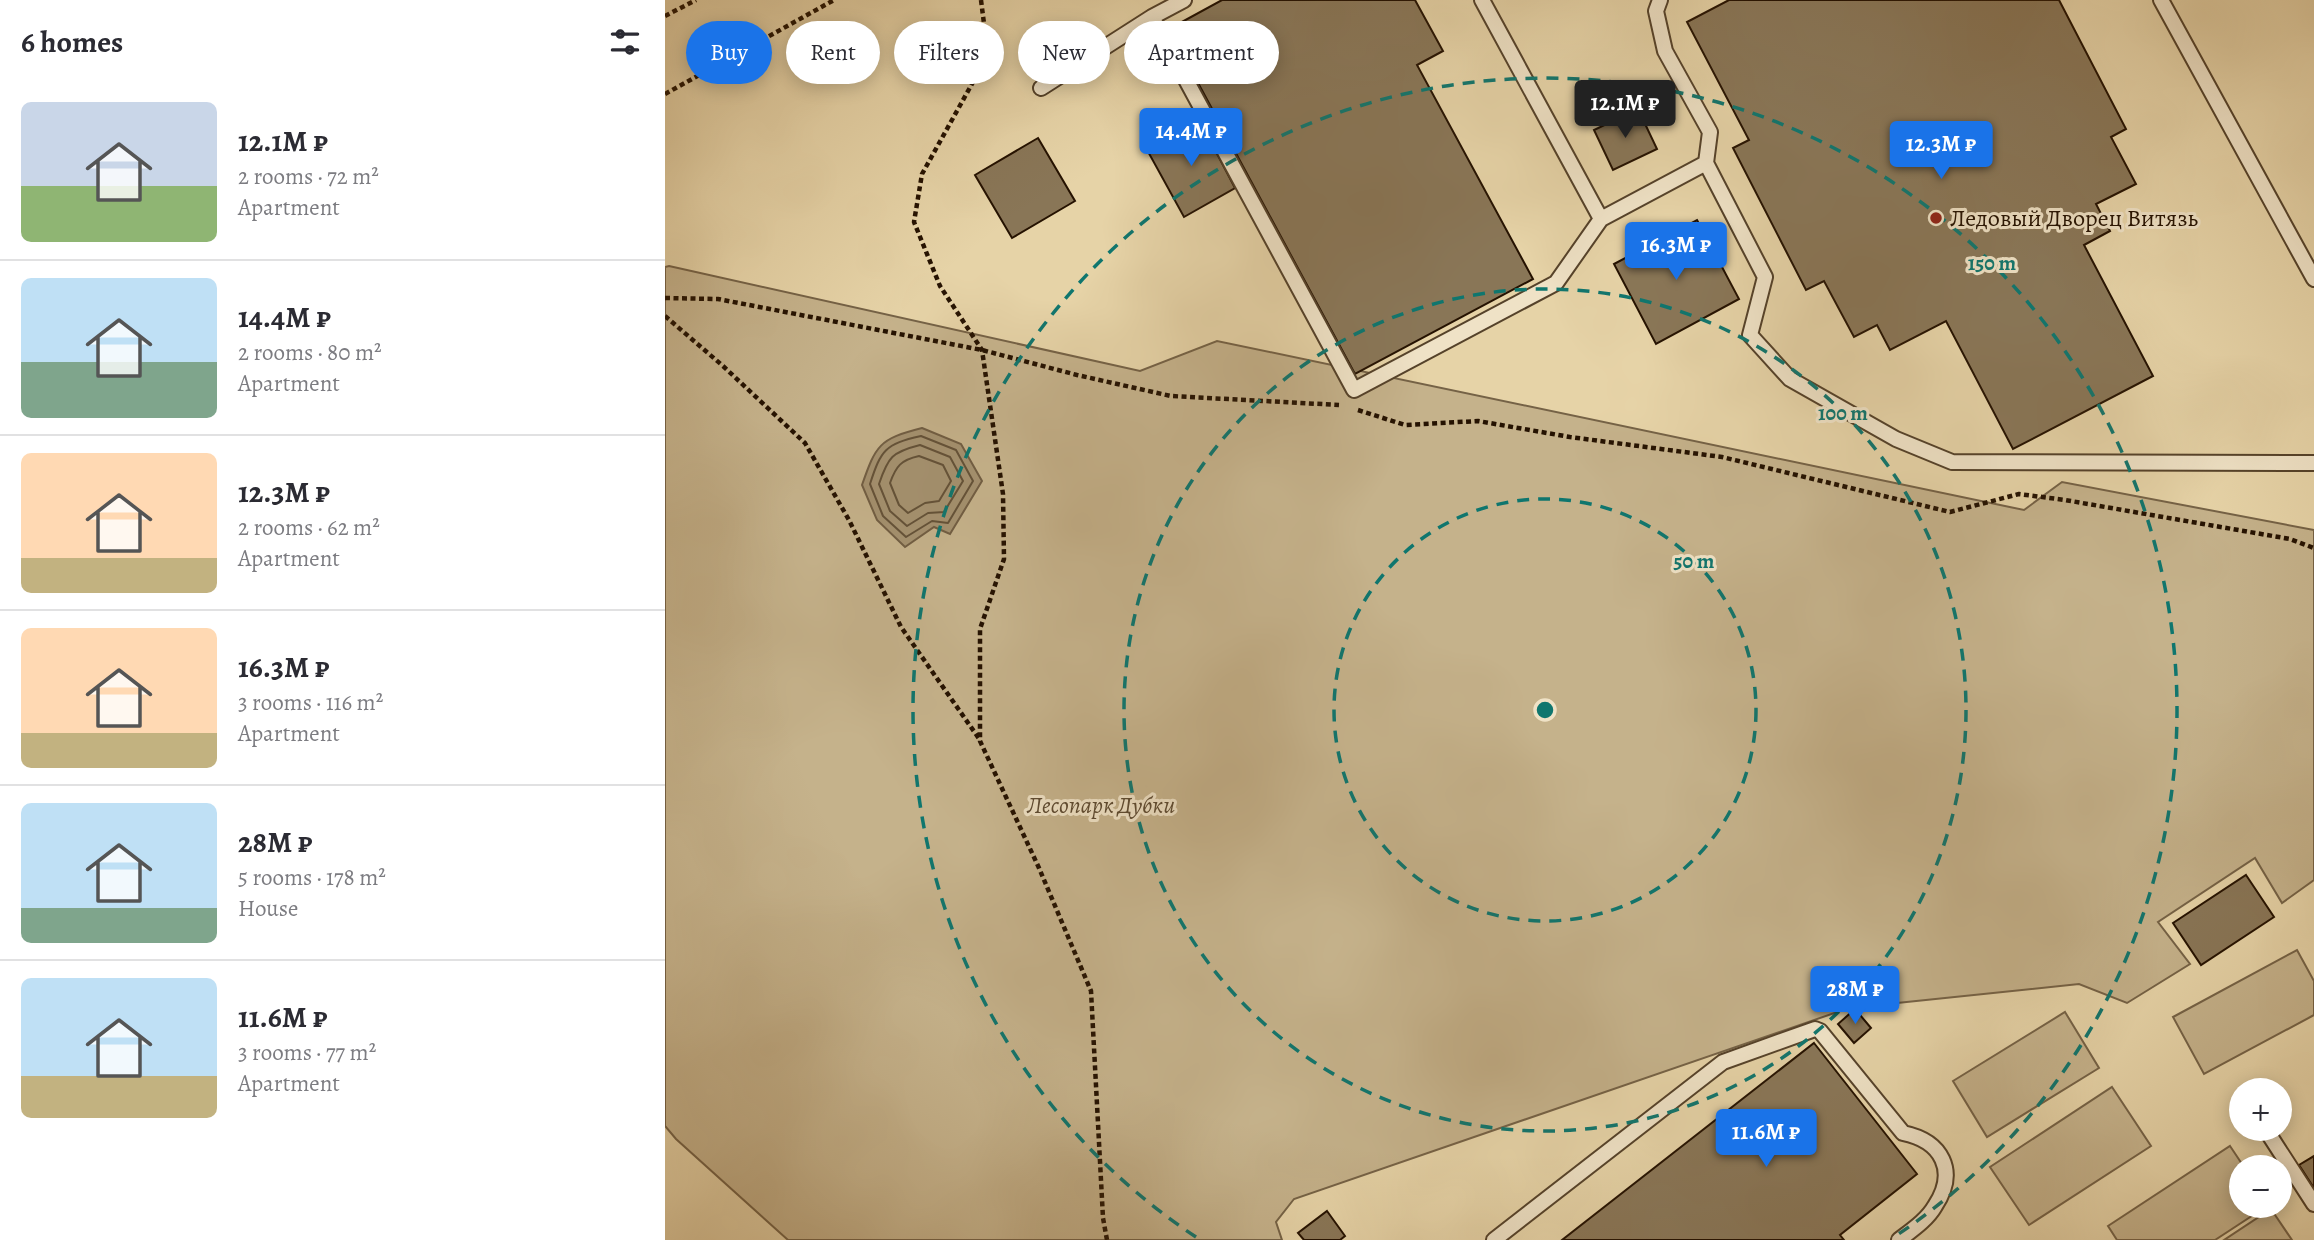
<!DOCTYPE html>
<html lang="en">
<head>
<meta charset="utf-8">
<style>
	:root { --surface:#fff; --page:#f7f7f7; --text:#2b2b33; --muted:#7c7c81; --line:#e1e1e2; --accent:#1a73e8 }
	body { margin:0; font-family:Alegreya,serif; background:var(--page); color:var(--text); height:100vh; display:flex; flex-direction:column; font-size:26px; white-space:nowrap }
	* { box-sizing:border-box; margin:0 }
	p { font-size:23px; color:var(--muted) }
	.icon { flex:none; width:38px; height:38px; fill:none; stroke:currentColor; stroke-width:2; stroke-linecap:round; stroke-linejoin:round }
	.map { position:relative; flex:1; overflow:hidden }
	.panel { display:flex; flex-direction:column; background:var(--surface); width:665px }
	.panel>* { flex:none }
	.banner { position:absolute; left:21px; top:21px; width:665px; height:63px; display:flex; gap:14px }
	.controls { position:absolute; left:1564px; top:1078px; display:grid; gap:14px }
	.controls a { display:grid; place-items:center; width:63px; height:63px; border-radius:50%; background:var(--surface); box-shadow:0 4px 18px #0003; font-size:35px }
	.price { position:absolute; translate:-50% -60px; padding:0 16px; border-radius:7px; background:var(--accent); color:#fff; font-size:23px; line-height:46px; filter:drop-shadow(0 2px 4px #0008) }
	.price::after { content:''; position:absolute; left:50%; top:42px; width:21px; height:16px; margin-left:-10px; background:inherit; clip-path:polygon(0 0,100% 0,50% 100%) }
	.price.active { background:#222; color:#fff }
	ul { padding:0; list-style:none }
	li { display:flex; align-items:center; gap:21px; height:175px; padding:0 21px }
	li+li { border-top:2px solid var(--line) }
	li span { display:grid; place-items:center; flex:none; width:196px; height:140px; border-radius:10px; color:#555 }
	li>.icon { margin-inline-start:auto }
	span .icon { width:84px; height:84px; fill:#fffc; stroke-width:1 }
	li b { font-size:30px }
	h2 { display:flex; justify-content:space-between; align-items:center; height:84px; padding:0 21px; font-size:30px }
	.pill { padding:0 24px; border-radius:32px; background:var(--surface); box-shadow:0 4px 18px #0003; font-size:24px; line-height:63px }
	.pill.active { background:var(--accent); color:#fff }
	main { display:flex; flex:1; min-height:0 }
	.map>svg:first-child { display:block }
</style>
</head>
<body>
<main>
<section class="panel">
<h2>6 homes<svg class="icon" aria-label="filters" viewBox="0 0 24 24"><path d="M4 7h16M4 17h16"/><circle cx="9" cy="7" r="2"/><circle cx="15" cy="17" r="2"/></svg></h2>
<ul>
<li><span style="background:linear-gradient(#c9d6e8 60%,#8fb573 0)"><svg class="icon" aria-label="home" viewBox="0 0 24 24"><path d="M3 11l9-7 9 7M6 9v11h12V9"/></svg></span><div><b>12.1M ₽</b><p>2 rooms · 72 m²</p><p>Apartment</p></div></li>
<li><span style="background:linear-gradient(#bfe0f5 60%,#7fa58c 0)"><svg class="icon" aria-label="home" viewBox="0 0 24 24"><path d="M3 11l9-7 9 7M6 9v11h12V9"/></svg></span><div><b>14.4M ₽</b><p>2 rooms · 80 m²</p><p>Apartment</p></div></li>
<li><span style="background:linear-gradient(#ffd9b3 75%,#c2b280 0)"><svg class="icon" aria-label="home" viewBox="0 0 24 24"><path d="M3 11l9-7 9 7M6 9v11h12V9"/></svg></span><div><b>12.3M ₽</b><p>2 rooms · 62 m²</p><p>Apartment</p></div></li>
<li><span style="background:linear-gradient(#ffd9b3 75%,#c2b280 0)"><svg class="icon" aria-label="home" viewBox="0 0 24 24"><path d="M3 11l9-7 9 7M6 9v11h12V9"/></svg></span><div><b>16.3M ₽</b><p>3 rooms · 116 m²</p><p>Apartment</p></div></li>
<li><span style="background:linear-gradient(#bfe0f5 75%,#7fa58c 0)"><svg class="icon" aria-label="home" viewBox="0 0 24 24"><path d="M3 11l9-7 9 7M6 9v11h12V9"/></svg></span><div><b>28M ₽</b><p>5 rooms · 178 m²</p><p>House</p></div></li>
<li><span style="background:linear-gradient(#bfe0f5 70%,#c2b280 0)"><svg class="icon" aria-label="home" viewBox="0 0 24 24"><path d="M3 11l9-7 9 7M6 9v11h12V9"/></svg></span><div><b>11.6M ₽</b><p>3 rooms · 77 m²</p><p>Apartment</p></div></li>
</ul>
</section>
<div class="map">
<svg width="1649" height="1240" viewBox="0 0 1649 1240">
	<rect width="100%" height="100%" fill="#e6d3a7"/>
	<filter id="stains"><feTurbulence type="fractalNoise" baseFrequency=".00286" numOctaves="4"/><feColorMatrix values="0 0 0 0 .2 0 0 0 0 .09 0 0 0 0 .02 0 0 0 .5 -.17"/></filter>
	<radialGradient id="worn" r=".72"><stop offset=".6" stop-color="#630" stop-opacity="0"/><stop offset="1" stop-color="#630" stop-opacity=".3"/></radialGradient>
	<path fill="#c5b28b" stroke="#756246" stroke-width="2" d="M4 266 475 371 552 341 1359 510 1397 482 1649 530V880L1617 903 1590 858 1493 922 1525 964 1462 1003 1414 984 1184 1008 629 1199 611 1222 617 1240H123L11 1139 0 1126V267Z
		M1632 950 1649 981V1015L1539 1074 1508 1017Z
		M1400 1012 1434 1068 1322 1137 1288 1081Z
		M1447 1087 1486 1146 1364 1225 1325 1167Z
		M1565 1146 1579 1167H1577V1206H1602L1550 1240H1452L1443 1226Z
		M1606 1209 1627 1240H1559Z"/>
	<path fill="#a4916f" stroke="#715e43" stroke-width="2" d="M257 428 296 444 317 481 285 534 269 527 240 547 212 520 197 485C211 445 214 439 257 428Z"/>
	<g fill="none" stroke-linecap="round" stroke-linejoin="round">
		<path stroke="#645238" stroke-width="2" d="M256 436 291 450 308 481 283 523 267 521 241 537 218 516 205 484C216 450 220 444 256 436Z
			M255 445 285 457 298 481 279 512 263 513 242 526 225 511 214 484C223 457 227 452 255 445Z
			M254 456 278 465 286 481 274 501 260 503 243 513 234 505 225 483C231 466 236 460 254 456Z"/>
	</g>
	<path fill="#897657" stroke="#251201" stroke-width="2" d="M557 0H750L778 51 752 65 868 279 690 374 504 29Z
		M1064 0H1394L1461 129 1446 137 1471 184 1431 204 1445 231 1419 245 1488 376 1348 449 1281 321 1225 350 1212 325 1189 337 1159 281 1141 290 1068 148 1084 140 1022 22Z
		M973 109 992 149 948 170 929 130Z
		M534 119 570 188 519 217 481 148Z
		M373 138 410 201 347 238 310 175Z
		M1032 220 1074 299 991 344 949 264Z
		M1581 875 1609 917 1536 965 1508 923Z
		M1190 1009 1206 1028 1189 1043 1173 1024Z
		M1149 1043 1252 1174 1175 1235 1179 1240H897Z
		M1649 1156V1188L1634 1165Z
		M662 1211 680 1236 675 1240H639L633 1233Z"/>
	<g fill="none" stroke-linecap="round" stroke-linejoin="round">
		<defs>
			<path id="lane" d="M817 0 936 219 1041 163
				M995 0 991 11 1000 51 1045 132 1041 163 1100 277 1085 335 1125 379 1231 439 1287 462 1649 463
				M1496 0 1649 279
				M487 17 689 390 891 283 936 219
				M376 88 487 17 519 0
				M1605 1136 1649 1204
				M829 1240 1058 1062 1150 1029 1155 1031 1238 1133C1277 1141 1293 1171 1270 1206 1262 1220 1247 1230 1234 1240"/>
		</defs>
		<use href="#lane" stroke="#55422a" stroke-width="18"/>
		<path stroke="#251201" stroke-width="4.5" stroke-dasharray="5 3.5" stroke-linecap="butt" d="M316 0 323 55 257 174 249 222 275 286 317 350 338 494 339 559 315 629V741L374 868 426 991 438 1218 442 1240
			M0 16 31 0
			M0 94 169 0
			M0 298 53 299 317 350 412 375 506 396 674 405
			M0 316 58 366 140 443 184 520 236 627 315 740
			M693 410 740 425 813 421 905 437 1057 457 1285 512 1354 494 1400 500 1625 539 1649 548"/>
		<use href="#lane" stroke="#efe2c6" stroke-width="14"/>
	</g>
	<g fill="none" stroke="#0f766e" stroke-width="3.5" stroke-dasharray="12 9">
		<circle cx="880" cy="710" r="211"/>
		<circle cx="880" cy="710" r="421"/>
		<path d="M531 1237A632 632 0 1 1 1229 1237"/>
	</g>
	<circle fill="#8f2418" stroke="#efe2c6" stroke-width="2.5" cx="1271" cy="218" r="7"/>
	<g text-anchor="middle" dominant-baseline="central" stroke-width="6" stroke-linejoin="round" paint-order="stroke">
		<g font-size="24" fill="#251201" stroke="#efe2c6" text-anchor="start">
			<text x="1285" y="218">Ледовый Дворец Витязь</text>
		</g>
		<g font-size="24" font-style="italic" fill="#5d4a31" stroke="#efe2c6">
			<text x="436" y="805">Лесопарк Дубки</text>
		</g>
	</g>
	<circle cx="880" cy="710" r="10" fill="#0f766e" stroke="#efe2c6" stroke-width="3.5"/>
	<g font-size="21" text-anchor="middle" font-weight="bold" fill="#0f766e" stroke="#efe2c6" stroke-width="6" stroke-linejoin="round" paint-order="stroke">
		<text x="1327" y="270">150 m</text>
		<text x="1178" y="420">100 m</text>
		<text x="1029" y="568">50 m</text>
	</g>
	<rect width="100%" height="100%" filter="url(#stains)"/>
	<rect width="100%" height="100%" fill="url(#worn)"/>
</svg>
<div class="controls">
<a>+</a>
<a>−</a>
</div>
<b class="price active" style="left:960px;top:140px">12.1M ₽</b>
<b class="price" style="left:526px;top:168px">14.4M ₽</b>
<b class="price" style="left:1276px;top:181px">12.3M ₽</b>
<b class="price" style="left:1011px;top:282px">16.3M ₽</b>
<b class="price" style="left:1190px;top:1026px">28M ₽</b>
<b class="price" style="left:1101px;top:1169px">11.6M ₽</b>
<div class="banner">
<a class="pill active">Buy</a>
<a class="pill">Rent</a>
<a class="pill">Filters</a>
<a class="pill">New</a>
<a class="pill">Apartment</a>
</div>
</div>
</main>
</body>
</html>
